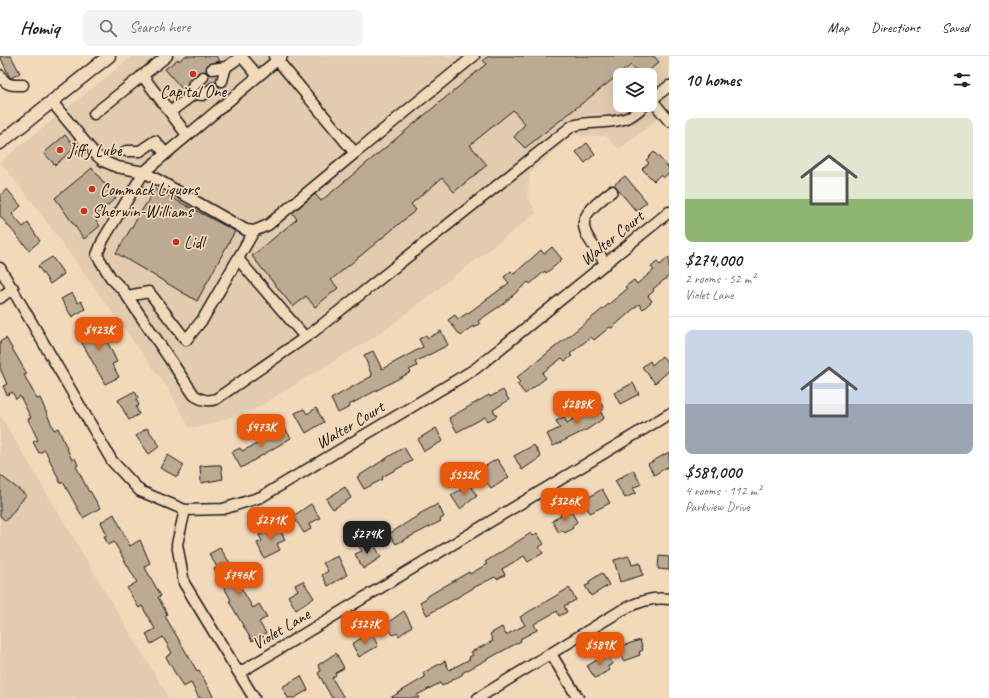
<!DOCTYPE html>
<html lang="en">
<head>
<meta charset="utf-8">
<style>
	:root { --surface:#fff; --page:#f2f2f2; --text:#202124; --muted:#757577; --line:#e0e0e0; --accent:#ea580c }
	body { margin:0; font-family:Caveat,sans-serif; background:var(--page); color:var(--text); height:100vh; display:flex; flex-direction:column; font-size:15px; white-space:nowrap }
	* { box-sizing:border-box; margin:0 }
	p { font-size:13px; color:var(--muted) }
	.icon { flex:none; width:22px; height:22px; fill:none; stroke:currentColor; stroke-width:2; stroke-linecap:round; stroke-linejoin:round }
	.map { position:relative; flex:1; overflow:hidden }
	.details { display:flex; flex-direction:column; background:var(--surface); width:320px }
	.details>* { flex:none }
	.tools { position:absolute; left:613px; top:12px; display:grid; gap:8px }
	.tools a { display:grid; place-items:center; width:44px; height:44px; border-radius:8px; background:var(--surface); box-shadow:0 4px 16px #0002; font-size:20px }
	.price { position:absolute; translate:-50% -34px; padding:0 9px; border-radius:8px; background:var(--accent); color:#fff; font-size:13px; line-height:26px; filter:drop-shadow(0 1px 2px #0008) }
	.price::after { content:''; position:absolute; left:50%; top:24px; width:12px; height:9px; margin-left:-6px; background:inherit; clip-path:polygon(0 0,100% 0,50% 100%) }
	.price.active { background:#222; color:#fff }
	ul { padding:0; list-style:none }
	li { display:grid; align-content:center; gap:8px; height:212px; padding:0 16px }
	li+li { border-top:1px solid var(--line) }
	li span { display:grid; place-items:center; height:124px; border-radius:8px; color:#555 }
	li>.icon { margin-inline-start:auto }
	span .icon { width:72px; height:72px; fill:#fffc; stroke-width:1 }
	li b { font-size:17px }
	h2 { display:flex; justify-content:space-between; align-items:center; height:48px; padding:0 16px; font-size:17px }
	header { display:flex; align-items:center; gap:24px; box-sizing:border-box; height:56px; padding:0 20px; background:var(--surface); border-bottom:1px solid var(--line) }
	header strong { font-size:19px }
	nav { display:flex; gap:22px; margin-inline-start:auto; font-size:14px }
	.search { width:280px; height:36px; background:var(--page); display:flex; align-items:center; gap:10px; box-sizing:border-box; padding:0 14px; border-radius:8px; color:var(--muted); font-size:15px }
	main { display:flex; flex:1; min-height:0 }
	.map>svg:first-child { display:block }
</style>
</head>
<body>
<header>
<strong>Homiq</strong>
<div class="search"><svg class="icon" aria-label="search" viewBox="0 0 24 24"><circle cx="10" cy="10" r="6"/><path d="M15 15l6 6"/></svg>Search here</div>
<nav><a>Map</a><a>Directions</a><a>Saved</a></nav>
</header>
<main>
<div class="map">
<svg width="669" height="642" viewBox="0 0 669 642">
	<rect width="100%" height="100%" fill="#f2d9ba"/>
	<filter id="ink" filterUnits="userSpaceOnUse"><feTurbulence type="fractalNoise" baseFrequency=".025" numOctaves="2"/><feDisplacementMap in="SourceGraphic" scale="8" xChannelSelector="R" yChannelSelector="G"/><feConvolveMatrix kernelMatrix="1 2 1 2 8 2 1 2 1" color-interpolation-filters="sRGB"/></filter>
	<g filter="url(#ink)">
		<path fill="#e2cbae" fill-rule="evenodd" d="M133 0H669V54L622 91 617 92 606 80 573 79 530 117 527 140 536 157 385 274 253 354 201 371H189L169 334 33 147 0 106ZM620 19H650V49H620Z
			M0 359 169 642H0Z"/>
		<path fill="#bdaa92" stroke="#1c1c1c" d="M0 0H11L20 17 11 22 9 20Z
			M185 0H216L220 5 208 8 206 16H199L188 25 187 31 183 34 165 13 178 3 179 5Z
			M489 0H654L659 6 644 19H639L631 9 525 92 514 81 525 68 513 54 470 89 487 109 454 136 442 122 411 148 416 154 331 224 338 232 315 251 306 240 293 251 252 200 297 163 292 157 315 138 321 145 486 8 483 4Z
			M65 79 76 91 55 109 44 97Z
			M587 87 595 98 585 107 576 96Z
			M654 96 669 112V117L663 122 660 119 654 125 642 113 649 107 646 104Z
			M92 112 116 142 94 161 100 170 84 183 55 142Z
			M625 120 647 146 636 155 614 129Z
			M7 133 21 150 12 158 23 171 28 167 40 185 29 194 0 160V139Z
			M155 133 235 175 197 245 116 197Z
			M552 191 562 203 556 209 546 217 545 215 530 228 528 226 503 248 478 265 480 268 474 272 473 270 461 280 448 264 455 259 458 263 471 255 509 227 504 221 511 215 514 218 541 194 544 198Z
			M52 201 64 218 50 228 38 210Z
			M669 201V220L653 233 654 235 648 240 652 245 643 253 639 248 612 272 610 271 594 284 591 281 570 298 572 300 565 305 562 302 542 317 546 322 525 338 517 328 520 326 516 322 604 252 627 233 625 231 634 224 637 228 654 214 651 211 657 206 660 209Z
			M72 237 78 247 81 245 85 253 72 261 61 243Z
			M98 266 117 306 112 308 119 321 105 328 76 276Z
			M441 275 448 289 415 306 417 310 409 314 411 316 349 349 350 351 338 357 331 343 372 320 364 299 373 295 382 313 423 291 419 283 426 279 428 282Z
			M6 282 27 318 24 319 37 343 40 342 54 374 58 372 72 404 75 402 78 409 76 410 89 436 90 435 100 452 83 462 63 426 61 428 45 394 39 397 33 386 38 384 28 363 31 362 20 340 16 343 12 336 7 339 3 330 7 328 0 312V286Z
			M662 300 669 308V315L655 327 642 311 650 305 652 309Z
			M633 327 639 338 620 348 614 337Z
			M503 334 509 344 493 354 497 360 488 365 485 361 457 376 449 362 489 339 490 341Z
			M135 335 138 342 136 343 139 349 136 351 139 358 129 364 118 344Z
			M600 345 604 353 600 355 604 362 588 373 553 390 547 378 560 372 556 365 564 361 567 367 591 352 590 351Z
			M316 352 324 366 306 377 295 357 304 353 307 358Z
			M284 371 291 382 241 412 232 396 240 392 242 395 255 389Z
			M147 372 160 390 149 398 136 380Z
			M436 372 443 385 424 395 418 383Z
			M534 389 541 401 522 414 514 400Z
			M404 391 412 405 382 421 383 423 364 433 357 421Z
			M669 396V410L654 419 648 408Z
			M168 399 184 409 177 421 160 412Z
			M497 403 509 421 491 433 479 414Z
			M213 409H221L223 423 201 427 200 410Z
			M633 414 641 428 633 432 636 437 625 442 615 425Z
			M0 419 26 439 6 465 0 460Z
			M470 429 477 440 460 453 451 439Z
			M345 431 351 442 333 453 326 443Z
			M602 433 610 447 590 457 583 445Z
			M311 448 320 462 309 468 311 473 304 477 293 460Z
			M438 448 444 461 440 463 441 465 396 488 389 478 419 459V458Z
			M570 453 577 466 572 470 573 472 565 477 563 474 559 477 552 465Z
			M114 458 130 490 140 484 150 507 144 510 161 540 158 541 167 558 165 560 197 615 199 614 214 642H199L191 627 183 631 166 601 172 597 163 581 151 588 146 578 155 573 142 550 139 552 127 532 137 526 114 486 108 489 104 480 107 479 101 466Z
			M278 469 285 484 277 488 280 494 264 502 257 487 262 485 259 479Z
			M531 477 533 480 537 477 544 488 539 491 543 497 528 506 524 500 502 513 505 519 497 523 495 521 475 531 427 559 420 546 427 542 426 541 469 516 470 518 487 508 485 506Z
			M365 485 368 491 374 488 381 501 363 513 355 498 362 495 358 489Z
			M220 492 244 528 240 530 253 552 259 548 267 561 259 566 266 577 252 585 229 545 231 544 214 513 217 511 209 498Z
			M338 500 347 519 328 530 322 519 328 515 323 507Z
			M629 500 632 509 640 507 643 519 620 526 614 504Z
			M659 500 669 501V514L658 513Z
			M602 517 609 529 591 540 585 530 590 528 588 526Z
			M303 525 314 542 296 554 288 540 298 534 295 529Z
			M569 532 576 544 564 550 567 556 559 560 557 555 534 568 537 574 520 583 521 585 462 617 463 618 442 630 440 627 417 639 419 642H390L425 621 423 617 445 605 449 614 470 603 469 601 473 599 471 596 493 585 490 578 502 571 506 579 525 569 520 561Z
			M404 555 412 570 399 580 397 577 393 579 386 568Z
			M371 576 378 590 359 601 352 588Z
			M640 584 643 594 639 596 640 599 623 605 619 591Z
			M336 597 344 612 335 617 336 619 332 622 344 642H332L318 617 321 615 318 609Z
			M607 598 613 608 608 610 610 614 595 622 587 610Z
			M301 620 308 634 294 642H288L282 631Z"/>
		<g fill="none" stroke-linecap="round" stroke-linejoin="round">
			<path stroke="#c7b39a" stroke-width="10" stroke-dasharray="10 5" stroke-linecap="butt" d="M209 28 219 21"/>
			<defs>
				<path id="minor" d="M241 0 258 20
					M282 0 144 116 103 184 97 199 111 222 123 234 194 339C201 344 207 346 216 343L313 276 572 70C590 64 610 69 627 62 634 59 639 54 645 49
					M212 13 226 11 242 0
					M0 19C6 30 12 29 23 29
					M142 19 187 79
					M222 25 226 11
					M194 38 203 39 213 32
					M652 44 669 65
					M650 45 669 30
					M52 46 94 97 103 105 117 111 144 116 246 174 254 175 268 169 355 97 274 0
					M170 56 194 38 193 30 203 21
					M94 58 167 0
					M126 95H140L155 85 165 97
					M355 97 474 0
					M238 203 305 281
					M606 208C579 169 572 166 612 135
					M0 212 112 405 140 435 185 454 223 453 261 441 475 313 669 156
					M127 240 149 236 186 284 203 263 254 175
					M0 242 13 232
					M185 454 177 488 184 527 254 642
					M551 598 578 642
					M239 617 669 358
					M478 642 622 554C638 546 651 541 669 543"/>
				<path id="major" d="M0 87 109 0"/>
			</defs>
			<use href="#minor" stroke="#1c1c1c" stroke-width="13"/>
			<use href="#major" stroke="#1c1c1c" stroke-width="15"/>
			<use href="#minor" stroke="#f2d9ba" stroke-width="10"/>
			<use href="#major" stroke="#f2d9ba" stroke-width="12"/>
		</g>
	</g>
	<g fill="#c8321e" stroke="#f2d9ba" stroke-width="1.5">
		<circle cx="193" cy="18" r="4"/>
		<circle cx="60" cy="94" r="4"/>
		<circle cx="92" cy="133" r="4"/>
		<circle cx="84" cy="155" r="4"/>
		<circle cx="176" cy="186" r="4"/>
	</g>
	<g text-anchor="middle" dominant-baseline="central" stroke-width="3.5" stroke-linejoin="round" paint-order="stroke">
		<g font-size="17" fill="#1c1c1c" stroke="#f2d9ba" text-anchor="start">
			<text x="193" y="35" text-anchor="middle">Capital One</text>
			<text x="68" y="94">Jiffy Lube</text>
			<text x="100" y="133">Commack Liquors</text>
			<text x="92" y="155">Sherwin-Williams</text>
			<text x="184" y="186">Lidl</text>
		</g>
		<g font-size="17" fill="#1c1c1c" stroke="#f2d9ba">
			<text transform="translate(612 182) rotate(-39)">Walter Court</text>
			<text transform="translate(350 369) rotate(-31)">Walter Court</text>
			<text transform="translate(281 573) rotate(-31)">Violet Lane</text>
		</g>
	</g>
</svg>
<div class="tools">
<a><svg class="icon" aria-label="layers" viewBox="0 0 24 24"><path d="M12 4l9 5-9 5-9-5zM3 14l9 5 9-5"/></svg></a>
</div>
<b class="price" style="left:99px;top:295px">$423K</b>
<b class="price" style="left:577px;top:369px">$288K</b>
<b class="price" style="left:261px;top:392px">$473K</b>
<b class="price" style="left:464px;top:440px">$552K</b>
<b class="price" style="left:565px;top:466px">$326K</b>
<b class="price" style="left:271px;top:485px">$271K</b>
<b class="price active" style="left:367px;top:499px">$274K</b>
<b class="price" style="left:239px;top:540px">$746K</b>
<b class="price" style="left:365px;top:589px">$327K</b>
<b class="price" style="left:600px;top:610px">$589K</b>
</div>
<section class="details">
<h2>10 homes<svg class="icon" aria-label="filters" viewBox="0 0 24 24"><path d="M4 7h16M4 17h16"/><circle cx="9" cy="7" r="2"/><circle cx="15" cy="17" r="2"/></svg></h2>
<ul>
<li><span style="background:linear-gradient(#dfe7d0 65%,#8fb573 0)"><svg class="icon" aria-label="home" viewBox="0 0 24 24"><path d="M3 11l9-7 9 7M6 9v11h12V9"/></svg></span><div><b>$274,000</b><p>2 rooms · 52 m²</p><p>Violet Lane</p></div></li>
<li><span style="background:linear-gradient(#c9d6e8 60%,#9aa5b1 0)"><svg class="icon" aria-label="home" viewBox="0 0 24 24"><path d="M3 11l9-7 9 7M6 9v11h12V9"/></svg></span><div><b>$589,000</b><p>4 rooms · 112 m²</p><p>Parkview Drive</p></div></li>
</ul>
</section>
</main>
</body>
</html>
